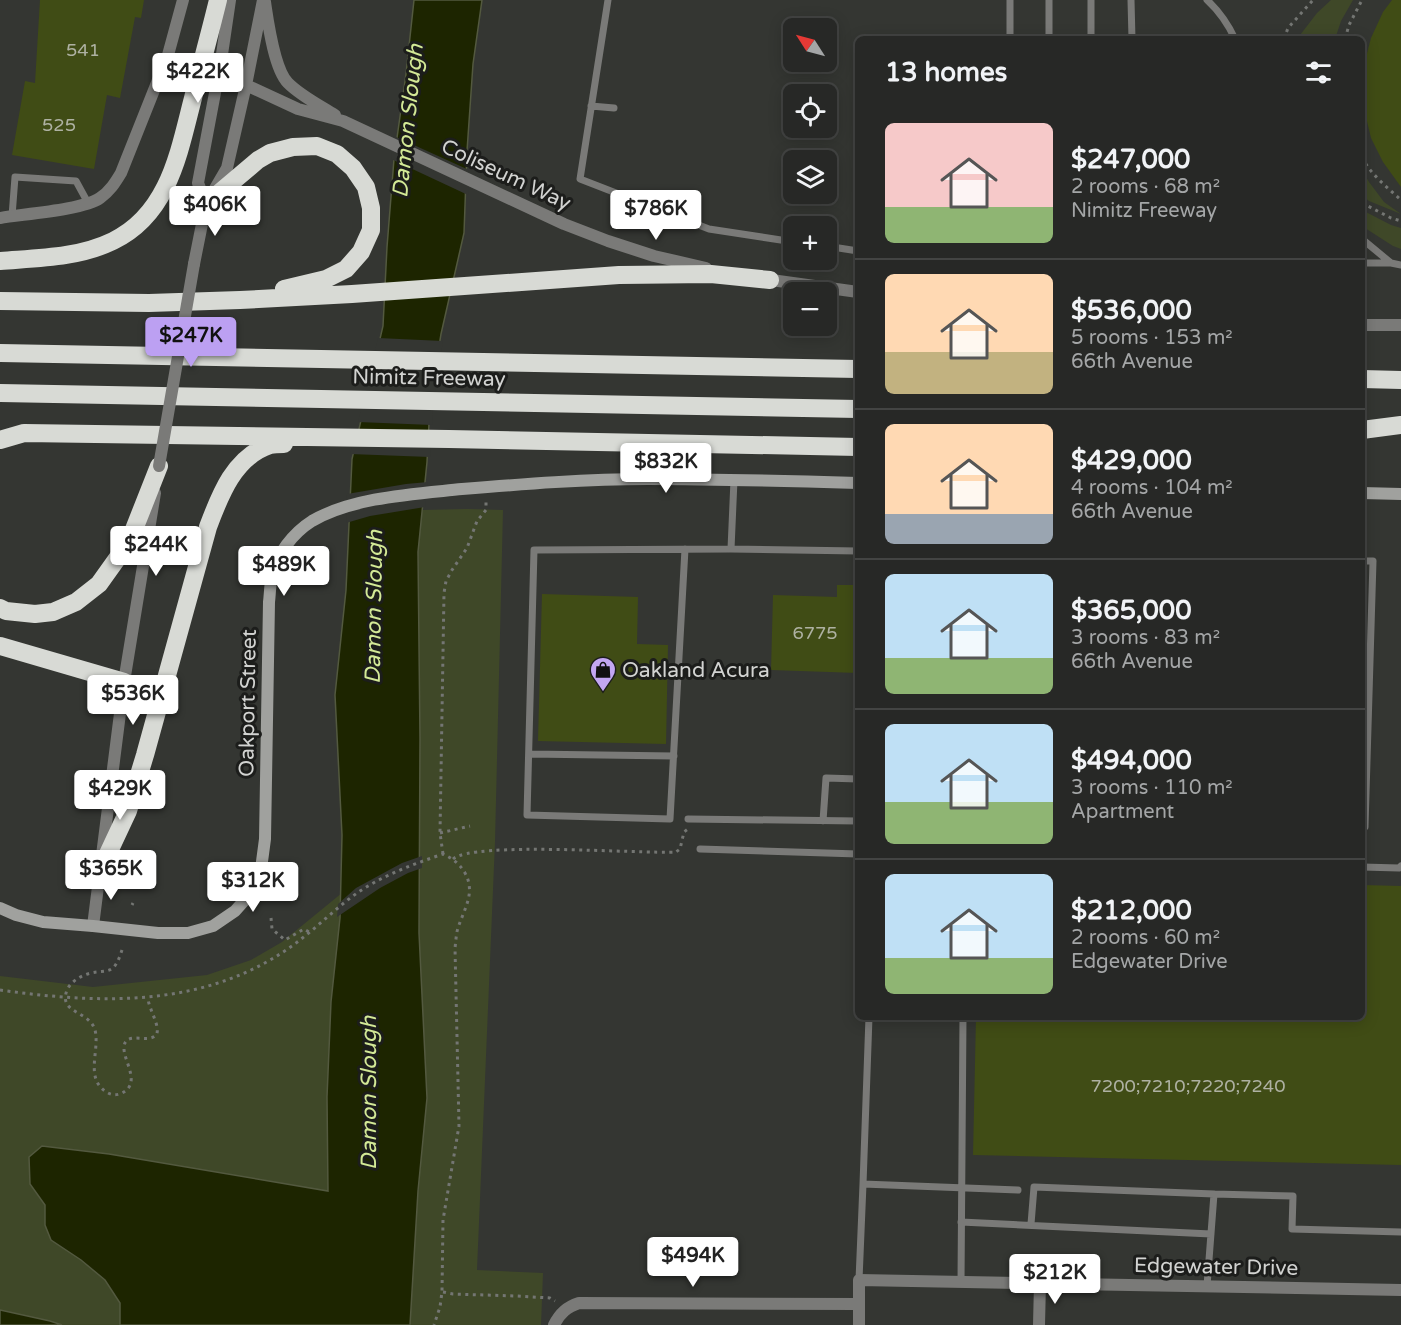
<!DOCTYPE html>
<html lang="en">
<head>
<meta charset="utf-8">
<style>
	:root { --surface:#272826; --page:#2f302e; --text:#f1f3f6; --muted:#a4a6a7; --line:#434443; --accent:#bca0f2 }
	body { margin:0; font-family:"Varela Round",sans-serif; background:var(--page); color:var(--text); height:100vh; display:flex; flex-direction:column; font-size:22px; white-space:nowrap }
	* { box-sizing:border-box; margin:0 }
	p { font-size:20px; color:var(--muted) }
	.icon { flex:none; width:33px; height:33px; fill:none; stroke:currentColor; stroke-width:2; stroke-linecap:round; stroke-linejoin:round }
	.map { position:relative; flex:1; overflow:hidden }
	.drawer { position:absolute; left:855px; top:36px; width:510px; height:984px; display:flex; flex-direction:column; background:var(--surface); border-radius:9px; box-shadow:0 3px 15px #0003,0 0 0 2px var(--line) }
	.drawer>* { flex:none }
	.needle { width:39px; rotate:306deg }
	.buttons { position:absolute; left:783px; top:18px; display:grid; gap:12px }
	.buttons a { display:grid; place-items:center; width:54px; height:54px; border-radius:9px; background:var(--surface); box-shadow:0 3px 15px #0003,0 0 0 2px var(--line); font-size:30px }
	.price { position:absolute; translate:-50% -51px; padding:0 14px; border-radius:6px; background:#fff; color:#222; font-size:20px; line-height:39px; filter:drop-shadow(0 2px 3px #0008) }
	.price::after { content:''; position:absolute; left:50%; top:36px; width:18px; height:14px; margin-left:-9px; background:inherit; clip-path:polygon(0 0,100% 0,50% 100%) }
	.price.current { background:var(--accent); color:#111 }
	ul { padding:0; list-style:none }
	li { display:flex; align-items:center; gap:18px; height:150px; padding:0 30px }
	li+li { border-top:2px solid var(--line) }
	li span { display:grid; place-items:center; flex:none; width:168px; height:120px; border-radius:9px; color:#555 }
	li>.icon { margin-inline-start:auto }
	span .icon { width:72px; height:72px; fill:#fffc; stroke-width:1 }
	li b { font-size:26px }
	h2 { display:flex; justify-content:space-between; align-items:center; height:72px; padding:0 30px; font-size:26px }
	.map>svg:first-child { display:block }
</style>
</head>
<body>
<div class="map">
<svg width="1401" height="1325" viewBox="0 0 1401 1325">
	<rect width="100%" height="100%" fill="#343632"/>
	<path fill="#3f4828" d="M1331 0H1353L1341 21 1335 39H1297L1317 13Z
		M1362 170 1369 182 1384 202 1401 214 1369 201 1362 195Z
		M1362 210 1391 225 1401 228V249L1393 246 1365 228 1362 225Z
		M467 509 503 510 495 842 477 1270 543 1273 541 1325H0V976L93 987 207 975 251 960 282 942 359 879 420 739 418 552 422 510Z"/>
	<path fill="#1d2500" stroke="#53593f" stroke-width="1.5" d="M414 0H482L473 64 467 151 464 233 441 334 430 404 427 462 418 552 420 739 419 933 427 1098 418 1191 410 1325H120V1303L105 1280 81 1260 51 1240 45 1225V1205L30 1184 29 1157 42 1146 109 1154 328 1191 327 1097 331 1002 340 918 342 835 335 695 346 590 352 459 383 326 387 247 394 159 406 74Z
		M0 1310 50 1321 62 1325H0Z"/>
	<path fill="#343632" d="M394 136 469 170 468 195 391 159Z
		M378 338 443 341 433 404 432 425 358 422Z
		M356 431 431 433 430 457 350 454Z
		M428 482 425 507 370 516 346 523 347 494 406 484Z
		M422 856V868L408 873 380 888 337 917 338 904 356 888 402 863Z"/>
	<path fill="#404c15" d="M40 0H144L141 18 135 17 120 98 107 95 94 169 12 155 25 81 35 83Z
		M1392 0H1401V187L1383 162 1371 138 1365 113 1362 87 1365 61 1371 38 1383 12Z
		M837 585H858V673L771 670 773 595 837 597Z
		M542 594 638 597 637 644 668 645 666 744 538 741Z
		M1362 885 1401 886V1165L973 1155 976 1017H1362Z"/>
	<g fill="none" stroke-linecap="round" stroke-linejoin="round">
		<path stroke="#747673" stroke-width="3" stroke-dasharray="3 4.5" stroke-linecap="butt" d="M1284 39 1288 28 1313 0
			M1345 39 1349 25 1362 0
			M1362 157C1370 174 1387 187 1401 200
			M1362 203 1391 218 1401 221
			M440 833 470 826
			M443 854 440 833 444 593 446 581 452 570 467 548 477 521 486 510V499
			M453 859C473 841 639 854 676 852L680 849 684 832 688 829
			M132 905 133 903
			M271 918 272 929 285 940 304 929 309 932
			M122 950C120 956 118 962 114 967 109 972 103 971 97 972 86 973 72 979 67 990 58 1014 89 1010 95 1030 100 1050 85 1077 105 1091 110 1095 116 1096 122 1093 142 1083 123 1061 124 1047 125 1031 147 1043 155 1036 163 1030 148 1008 148 998
			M0 990C100 1004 203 1008 289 948 314 931 335 908 360 891 386 874 414 864 443 854 453 859 459 863 465 873 476 893 464 909 458 928 456 934 456 941 455 948L459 1126 443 1220 442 1292 440 1307 434 1325
			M443 1292 453 1294 516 1296 550 1298 555 1301"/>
		<path stroke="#7a7a78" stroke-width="7" d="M608 0 580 179 709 229 794 242
			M1010 0V39
			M1091 0V39
			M1131 0 1132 39
			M1207 0C1219 11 1228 24 1235 39
			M1049 39V0
			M591 106 614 108
			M12 216 15 177 76 181 88 203
			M1362 239 1391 263H1362
			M826 246 858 251
			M1391 263 1401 265
			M685 549 670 819 527 815 534 550 731 549 858 551
			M731 549 734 480
			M1362 561H1373L1365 827H1362
			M529 754 674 756
			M688 819 858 821
			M823 821 826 778 858 779
			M700 849 858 854
			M1362 867 1399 868 1401 866
			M863 1184 869 1017
			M961 1222 1211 1234
			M1031 1224 1034 1187 1214 1194 1293 1196 1292 1229 1401 1232
			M859 1280 863 1184 1018 1190
			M961 1282 963 1017
			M1207 1286 1214 1194"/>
		<path stroke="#7a7a78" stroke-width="12" d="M0 218C23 214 83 210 100 198 110 191 115 183 121 173L168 55 183 0
			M554 1325C560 1313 567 1307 579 1303L859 1304
			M859 1325V1280L1401 1290
			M1039 1325 1040 1283"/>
		<path stroke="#7a7a78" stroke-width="12" d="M265 2C268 22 274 69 288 83 301 96 319 105 335 115
			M217 81 246 85 298 109 343 121 564 224 608 241 654 256 706 268
			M206 204 198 183 221 61 230 0
			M194 264 206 204 227 168 246 85 263 0
			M764 279 858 292
			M1362 325H1401
			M93 926 124 682 155 493"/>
		<path stroke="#a0a19e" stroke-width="12" d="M1362 493 1401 494
			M0 908 16 915 43 922 93 926 158 933H188L213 926 235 911 251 893 261 869 265 839 269 602C270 594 270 584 272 575 277 554 293 533 312 521 353 497 415 494 462 489 524 484 586 479 648 479 718 479 788 481 858 483"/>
		<path stroke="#d8dad5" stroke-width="18" d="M206 204 258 160 270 153 293 147 317 146 337 154 353 168 366 187 371 208V230L361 252 346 269 326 279 284 289
			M0 261C37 258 78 258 113 241 169 214 179 152 193 98 201 65 210 33 218 0
			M0 301 149 303 240 300 352 294 619 275 711 274 770 280
			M0 353 858 369
			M1362 379 1401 380
			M0 393 858 409
			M1362 430 1401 425
			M0 440 24 433 449 439 858 447
			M0 608 6 611 35 614 53 612 76 602 99 584 129 542 159 466
			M0 646 124 682
			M99 873 128 811 145 755 208 527C220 495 234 457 270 445 274 444 280 444 284 444"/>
		<path stroke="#7a7a78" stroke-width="12" d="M159 466 194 264"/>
	</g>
	<defs>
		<symbol id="shop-pin" viewBox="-11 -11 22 30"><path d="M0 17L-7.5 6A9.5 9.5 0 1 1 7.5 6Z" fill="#c3a7f2" stroke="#1c1d1b"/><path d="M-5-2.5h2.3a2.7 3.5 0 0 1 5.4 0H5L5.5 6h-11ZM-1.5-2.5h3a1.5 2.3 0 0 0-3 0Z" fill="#111"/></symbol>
	</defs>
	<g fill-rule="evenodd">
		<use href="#shop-pin" x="588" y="655" width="30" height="40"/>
	</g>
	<g text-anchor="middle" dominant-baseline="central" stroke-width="6" stroke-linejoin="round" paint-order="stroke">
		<g font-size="18" fill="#aeb1a2">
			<text x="83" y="50">541</text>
			<text x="59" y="125">525</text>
			<text x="815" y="633">6775</text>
			<text x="1188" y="1086">7200;7210;7220;7240</text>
		</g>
		<g font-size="21" fill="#d2d3d1" stroke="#1c1d1b">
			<text transform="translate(506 175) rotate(25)">Coliseum Way</text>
			<text transform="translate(429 378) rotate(1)">Nimitz Freeway</text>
			<text transform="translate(248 703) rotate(-89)">Oakport Street</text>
			<text transform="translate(1216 1267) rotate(1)">Edgewater Drive</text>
		</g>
		<g font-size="21" fill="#d2d3d1" stroke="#1c1d1b" text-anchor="start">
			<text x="622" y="670">Oakland Acura</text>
		</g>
		<g font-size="22" font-style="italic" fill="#d3e996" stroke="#1c1d1b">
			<text transform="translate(408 121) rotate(-84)">Damon Slough</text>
			<text transform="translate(374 607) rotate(-89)">Damon Slough</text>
			<text transform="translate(369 1093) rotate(-90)">Damon Slough</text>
		</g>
	</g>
</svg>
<div class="buttons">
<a><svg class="needle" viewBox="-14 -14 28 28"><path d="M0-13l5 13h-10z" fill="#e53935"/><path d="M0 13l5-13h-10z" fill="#a4a6a7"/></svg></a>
<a><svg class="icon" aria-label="locate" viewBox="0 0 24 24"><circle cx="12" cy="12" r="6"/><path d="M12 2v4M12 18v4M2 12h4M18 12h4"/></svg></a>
<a><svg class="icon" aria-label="layers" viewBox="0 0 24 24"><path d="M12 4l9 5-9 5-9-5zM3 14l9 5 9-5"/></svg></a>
<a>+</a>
<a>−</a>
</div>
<b class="price" style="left:198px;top:104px">$422K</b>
<b class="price" style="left:215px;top:237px">$406K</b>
<b class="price" style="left:656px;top:241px">$786K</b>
<b class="price current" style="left:191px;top:368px">$247K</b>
<b class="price" style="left:666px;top:494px">$832K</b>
<b class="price" style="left:156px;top:577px">$244K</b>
<b class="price" style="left:284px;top:597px">$489K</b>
<b class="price" style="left:133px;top:726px">$536K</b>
<b class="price" style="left:120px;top:821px">$429K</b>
<b class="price" style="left:111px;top:901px">$365K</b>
<b class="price" style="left:253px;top:913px">$312K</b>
<b class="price" style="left:693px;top:1288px">$494K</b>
<b class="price" style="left:1055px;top:1305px">$212K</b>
<section class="drawer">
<h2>13 homes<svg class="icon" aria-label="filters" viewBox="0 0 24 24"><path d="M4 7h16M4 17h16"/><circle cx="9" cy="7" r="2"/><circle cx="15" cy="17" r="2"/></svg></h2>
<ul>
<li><span style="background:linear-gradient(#f6c9c9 70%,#8fb573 0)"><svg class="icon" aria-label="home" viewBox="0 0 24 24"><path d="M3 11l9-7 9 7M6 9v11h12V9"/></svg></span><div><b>$247,000</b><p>2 rooms · 68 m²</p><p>Nimitz Freeway</p></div></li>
<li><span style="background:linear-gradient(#ffd9b3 65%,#c2b280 0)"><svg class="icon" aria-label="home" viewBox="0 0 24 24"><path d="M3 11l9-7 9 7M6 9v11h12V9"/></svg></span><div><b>$536,000</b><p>5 rooms · 153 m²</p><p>66th Avenue</p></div></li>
<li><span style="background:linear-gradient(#ffd9b3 75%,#9aa5b1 0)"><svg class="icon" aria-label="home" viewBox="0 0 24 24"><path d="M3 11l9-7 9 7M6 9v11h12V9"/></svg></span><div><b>$429,000</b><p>4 rooms · 104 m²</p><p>66th Avenue</p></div></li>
<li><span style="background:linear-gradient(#bfe0f5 70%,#8fb573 0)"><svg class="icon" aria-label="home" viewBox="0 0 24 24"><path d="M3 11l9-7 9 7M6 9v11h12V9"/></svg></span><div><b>$365,000</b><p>3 rooms · 83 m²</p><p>66th Avenue</p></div></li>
<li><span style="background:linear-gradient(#bfe0f5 65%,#8fb573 0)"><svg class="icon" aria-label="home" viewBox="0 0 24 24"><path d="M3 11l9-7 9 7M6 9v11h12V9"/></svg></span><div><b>$494,000</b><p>3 rooms · 110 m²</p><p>Apartment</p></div></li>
<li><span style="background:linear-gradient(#bfe0f5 70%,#8fb573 0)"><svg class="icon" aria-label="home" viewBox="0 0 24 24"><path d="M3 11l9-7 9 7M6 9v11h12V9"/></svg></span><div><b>$212,000</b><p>2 rooms · 60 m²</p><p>Edgewater Drive</p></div></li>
</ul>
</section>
</div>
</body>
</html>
